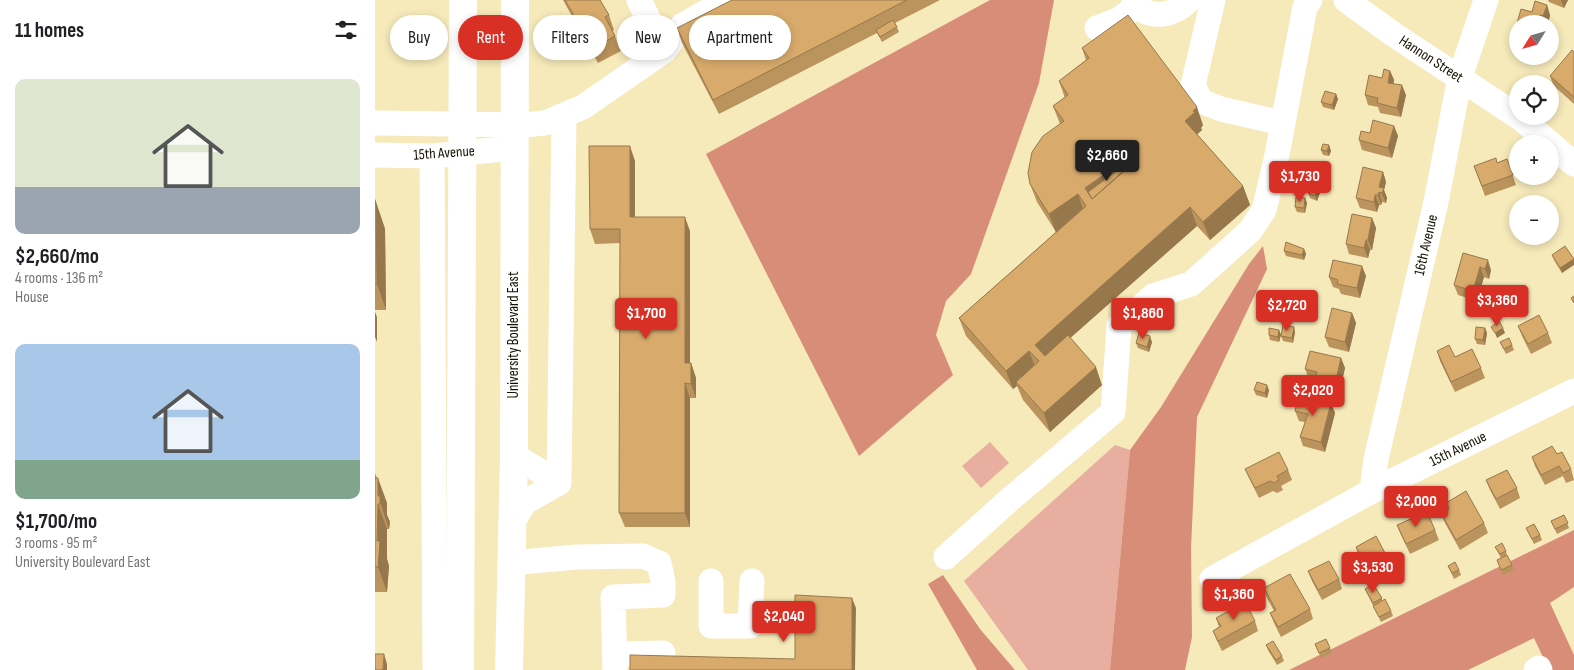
<!DOCTYPE html>
<html lang="en">
<head>
<meta charset="utf-8">
<style>
	:root { --surface:#fff; --page:#f2f2f2; --text:#202124; --muted:#757577; --accent:#d93025 }
	body { margin:0; font-family:"Sofia Sans Condensed",sans-serif; background:var(--page); color:var(--text); height:100vh; display:flex; flex-direction:column; font-size:19px; white-space:nowrap }
	* { box-sizing:border-box; margin:0 }
	p { font-size:16px; color:var(--muted) }
	.icon { flex:none; width:28px; height:28px; fill:none; stroke:currentColor; stroke-width:2; stroke-linecap:round; stroke-linejoin:round }
	.map { position:relative; flex:1; overflow:hidden }
	.details { display:flex; flex-direction:column; background:var(--surface); width:375px }
	.details>* { flex:none }
	.guide { position:absolute; left:15px; top:15px; width:475px; height:45px; display:flex; gap:10px }
	.needle { width:32px; rotate:233deg }
	.buttons { position:absolute; left:1134px; top:15px; display:grid; gap:10px }
	.buttons a { display:grid; place-items:center; width:50px; height:50px; border-radius:50%; background:var(--surface); box-shadow:0 2px 8px #0003; font-size:25px }
	.price { position:absolute; translate:-50% -42px; padding:0 11px; border-radius:5px; background:var(--accent); color:#fff; font-size:16px; line-height:32px; filter:drop-shadow(0 1px 2px #0008) }
	.price::after { content:''; position:absolute; left:50%; top:30px; width:15px; height:11px; margin-left:-8px; background:inherit; clip-path:polygon(0 0,100% 0,50% 100%) }
	.price.on { background:#222; color:#fff }
	ul { padding:0; list-style:none }
	li { display:grid; align-content:center; gap:10px; height:265px; padding:0 15px }
	li span { display:grid; place-items:center; height:155px; border-radius:10px; color:#555 }
	li>.icon { margin-inline-start:auto }
	span .icon { width:90px; height:90px; fill:#fffc; stroke-width:1 }
	li b { font-size:21px }
	h2 { display:flex; justify-content:space-between; align-items:center; height:60px; padding:0 15px; font-size:21px }
	.tag { padding:0 18px; border-radius:22px; background:var(--surface); box-shadow:0 2px 8px #0003; font-size:18px; line-height:45px }
	.tag.on { background:var(--accent); color:#fff }
	main { display:flex; flex:1; min-height:0 }
	.map>svg:first-child { display:block }
</style>
</head>
<body>
<main>
<section class="details">
<h2>11 homes<svg class="icon" aria-label="filters" viewBox="0 0 24 24"><path d="M4 7h16M4 17h16"/><circle cx="9" cy="7" r="2"/><circle cx="15" cy="17" r="2"/></svg></h2>
<ul>
<li><span style="background:linear-gradient(#dfe7d0 70%,#9aa5b1 0)"><svg class="icon" aria-label="home" viewBox="0 0 24 24"><path d="M3 11l9-7 9 7M6 9v11h12V9"/></svg></span><div><b>$2,660/mo</b><p>4 rooms · 136 m²</p><p>House</p></div></li>
<li><span style="background:linear-gradient(#a9c7e8 75%,#7fa58c 0)"><svg class="icon" aria-label="home" viewBox="0 0 24 24"><path d="M3 11l9-7 9 7M6 9v11h12V9"/></svg></span><div><b>$1,700/mo</b><p>3 rooms · 95 m²</p><p>University Boulevard East</p></div></li>
</ul>
</section>
<div class="map">
<svg width="1199" height="670" viewBox="0 0 1199 670">
	<rect width="100%" height="100%" fill="#f6e9ba"/>
	<path fill="#e8afa0" d="M615 442 634 463 606 488 587 466Z
		M740 445 755 450 735 670H653L589 581Z"/>
	<path fill="#d88d79" d="M615 0H679L664 83 596 274 571 301 561 335 578 375 484 456 331 154Z
		M888 246 892 269 822 417 816 548 817 637 810 670H735L755 450 786 407 874 264Z
		M1199 530V587L1175 603 1199 655V670H1174L1159 638 1093 670H914Z
		M568 575 605 629 640 670H602L553 584Z"/>
	<g fill="none" stroke-linecap="round" stroke-linejoin="round">
		<path stroke="#fff" stroke-width="25" d="M264 0 289 51
			M759 0C770 22 800 16 814 0
			M838 0 818 85 826 101 846 109 907 123
			M971 0 1018 34 1142 116
			M722 28 743 20 762 6
			M1143 116 1199 164
			M0 123 148 125 170 123 208 107 289 51 308 25 352 0
			M0 155 57 156 139 148
			M57 156 60 670
			M139 455 184 483
			M184 483 189 116
			M997 491 1001 459 1061 202 1085 77 1111 0
			M136 525 150 502 184 483
			M571 557 633 501 738 412 744 326 778 296 816 284 875 231 889 210 901 160 930 7 935 0
			M135 563 202 557 268 556 284 563 288 582V595L238 597 240 670
			M837 579 997 491 1199 391
			M336 581V626H375L377 581
			M240 654 288 653
			M1161 670 1164 668 1165 670"/>
		<path stroke="#fff" stroke-width="28" d="M85 670 88 0
			M134 670 139 455 140 0"/>
	</g>
	<path fill="#ba935d" d="M188 0H225L234 15 239 30 237 31 240 36 246 51 223 63Z
		M357 0H565L520 23 524 32 507 42 502 33 344 114 307 43 302 28Z
		M1173 0H1193L1189 8 1174 2Z
		M1160 1 1172 5 1175 15 1173 24H1142V49L1141 48 1138 38 1146 9 1157 12Z
		M707 48 828 125 826 128 827 130 822 134 868 186 875 205 835 240 822 226 695 338 727 385 675 432 648 400 642 386 638 389 591 336 584 318 681 232 662 202 655 184 685 124 678 106 690 98 684 81 711 60Z
		M1199 52V104L1178 85 1175 76Z
		M1015 71 1019 80 1018 84 1031 95 1026 117 1005 113 1003 107 993 105 990 95Z
		M961 94 963 99 959 110 948 107 946 102Z
		M1019 126 1023 136 1017 158 987 150 984 140 995 133Z
		M954 145 956 151 954 156 948 155 946 150Z
		M1132 159 1141 185 1110 196 1099 166 1122 163Z
		M260 161V217L315 231V363H316L321 378V398H315V527H250L244 513 245 243 220 244 215 229Z
		M1008 172 1011 182 1009 190 1012 198 1011 203 1007 202 1006 205H1004L1002 212 985 208 981 198Z
		M946 190 942 201 935 198 933 193Z
		M930 198 932 203 930 213 922 212 920 207Z
		M0 199 10 229 11 310H0Z
		M997 218 1001 228 997 250H995L993 258 974 254 971 244Z
		M929 249 931 254 929 260 911 256 909 251Z
		M1088 253 1116 270 1114 279 1109 277 1102 301 1083 295 1079 285Z
		M1177 255 1199 260 1187 273 1179 260Z
		M991 276 985 298 966 294 964 289 958 287 954 277Z
		M977 313 981 323 974 352 954 347 950 337Z
		M1143 326 1173 333 1177 343 1156 354 1147 336Z
		M919 327 920 332 918 343 908 341 906 336Z
		M1110 328 1112 333 1110 345 1102 344 1100 339Z
		M904 330 906 335 904 342 895 340 894 335Z
		M777 342 774 352 763 348 761 343Z
		M1125 342 1137 345 1139 350 1131 354Z
		M1062 351 1106 368 1110 378 1080 392 1065 361Z
		M966 358 970 368 965 390 959 389 958 396 943 393 939 383 940 380 934 379 930 369Z
		M879 390H894L892 398 881 395Z
		M956 403 960 413 950 452 928 446 925 437 930 422 924 421 920 411Z
		M1182 454 1196 469 1199 480 1191 483 1188 476 1170 485 1160 466 1157 457Z
		M870 469 913 470 917 480 906 486 908 490 902 493 898 491 884 498 874 478Z
		M0 473 12 503V515L15 522 14 529H12V559L14 566 12 592H0Z
		M1111 480 1142 488 1145 498 1125 509 1115 490Z
		M1071 503 1109 523 1113 533 1085 550 1070 523 1066 513 1073 509Z
		M1189 515 1194 528 1182 534 1176 521Z
		M1022 525 1060 530 1064 540 1035 554 1026 535Z
		M1151 528 1165 535 1167 540 1159 544Z
		M981 547 1011 555 1014 565 994 576 984 557Z
		M1120 547 1131 551 1132 556 1139 570 1128 575 1122 560 1126 558Z
		M1073 566 1084 570 1086 575 1079 579Z
		M933 571 964 579 967 589 947 600 937 581Z
		M889 588 935 609 938 619 906 637 899 623 895 613 899 611 892 598Z
		M990 589 1007 598V601L1016 611 1018 616 1006 622Z
		M841 618 880 621 883 631 847 651 842 641 838 631 844 627Z
		M940 644 955 648 957 653 946 658Z
		M891 645 907 656 909 661 902 665 893 650Z"/>
	<path fill="#97784c" d="M1186 0H1193L1189 8Z
		M1172 5 1175 15 1173 24H1171L1168 16Z
		M1165 15 1168 24H1162Z
		M1015 71 1019 80 1017 92 1013 83Z
		M1027 85 1031 95 1026 117 1022 108Z
		M961 94 963 99 959 110 957 105Z
		M822 107 828 125 826 128 827 130 817 139 810 121 818 111Z
		M1019 126 1023 136 1017 158 1013 148Z
		M954 145 956 151 954 156 952 151Z
		M255 146 260 161V231L255 217Z
		M750 160 754 172 724 217 710 188Z
		M1008 172 1011 182 1009 190 1012 198 1011 203 1004 187Z
		M944 185 946 190 942 201 940 196Z
		M868 186 875 205 835 240 828 222Z
		M1004 192 1007 202 1006 205 1003 195Z
		M703 194 709 212 681 233 674 214Z
		M1000 195 1004 205 1002 212 999 202Z
		M930 198 932 203 930 213 929 208Z
		M0 199 10 229 11 310 2 284Z
		M815 207 822 226 667 363 660 345Z
		M310 217 315 231V378L310 363Z
		M997 218 1001 228 997 250 993 240Z
		M991 240 995 250 993 258 989 248Z
		M929 249 931 254 929 260 927 255Z
		M1199 259V265L1187 273 1185 268Z
		M1113 260 1116 270 1114 279 1110 269Z
		M987 266 991 276 985 298 982 288Z
		M1105 267 1109 277 1102 301 1098 291Z
		M0 312 2 317V342L0 337Z
		M977 313 981 323 974 352 970 342Z
		M919 327 920 332 918 343 917 338Z
		M1110 328 1112 333 1110 345 1108 340Z
		M1128 328 1130 333 1122 338 1120 333Z
		M904 330 906 335 904 342 903 337Z
		M775 336 777 342 774 352 772 347Z
		M654 351 661 369 641 382 642 386 638 389 631 371Z
		M966 358 970 368 965 390 961 380Z
		M316 363 321 378V398L316 384Z
		M721 367 727 385 675 432 669 413Z
		M956 379 959 389 958 396 954 386Z
		M310 383 315 398V527L310 513Z
		M892 385 894 390 892 398 890 393Z
		M956 403 960 413 950 452 946 442Z
		M3 478 12 503V515L15 522 14 529 3 496Z
		M3 504 12 529V559L14 566 12 592 3 567Z
		M477 598 481 608 480 670H477Z
		M9 654 12 664V670H8Z"/>
	<path fill="#d8ab6c" stroke="#97784c" fill-rule="evenodd" d="M190 0H225L234 15 230 17 240 36 218 49Z
		M357 0H532L338 100 302 28Z
		M1160 1 1172 5 1168 16 1165 15 1162 24H1142V40L1138 38 1146 9 1157 12Z
		M753 15 822 107 818 111 820 112 810 121 868 186 828 222 815 207 660 345 670 356 693 335 721 367 669 413 641 382 664 361 654 351 631 371 584 318 711 206 703 194 674 214 655 184 653 173 657 152 668 136 689 121 678 106 693 95 684 81 714 58 707 48ZM750 160 754 166 717 199 710 188Z
		M518 20 522 27 505 37 501 30Z
		M1197 50 1199 52V97L1175 76Z
		M1009 69 1015 71 1013 83 1027 85 1022 108 1002 103 1003 98 990 95 994 75 1007 78Z
		M950 91 961 94 957 105 946 102Z
		M998 120 1019 126 1013 148 984 140 986 131 995 133Z
		M948 144 954 145 952 151 946 150Z
		M214 146H255V217H310V363H316V384L310 383V513H244L245 229H215Z
		M1121 158 1122 163 1132 159 1138 175 1107 186 1099 166Z
		M751 164 754 167 717 199 713 192Z
		M988 167 1008 172 1004 187 1009 188 1007 193 1004 192 1003 195H1000L999 202 981 198Z
		M937 183 944 185 940 196 933 193Z
		M921 197 930 198 929 208 920 207Z
		M0 204H1L2 284H0Z
		M977 214 997 218 993 240H991L989 248 971 244Z
		M911 242 929 249 927 255 909 251Z
		M1190 246 1199 259 1185 268 1177 255Z
		M1088 253 1113 260 1110 269 1105 267 1098 291 1079 285Z
		M958 260 987 266 982 288 962 284 963 280 954 277Z
		M1199 296V303L1196 298Z
		M957 308 977 313 970 342 950 337Z
		M1164 315 1173 333 1153 344 1143 326Z
		M1124 321 1128 328 1120 333 1116 327Z
		M908 325 919 327 917 338 906 336Z
		M1101 327 1110 328 1108 340 1100 339Z
		M894 328 904 330 903 337 894 335Z
		M764 333 775 336 772 347 761 343Z
		M1134 338 1137 345 1129 349 1125 342Z
		M1074 345 1080 357 1097 349 1106 368 1076 382 1062 351Z
		M935 351 966 358 961 380 956 379 954 386 939 383 942 372 930 369Z
		M882 382 892 385 890 393 879 390Z
		M924 395 956 403 946 442 925 437 933 414 920 411Z
		M1177 446 1182 454 1187 452 1196 469 1188 473 1184 466 1166 475 1157 457Z
		M904 452 913 470 902 476 904 480 899 483 895 481 880 488 870 469Z
		M1132 470 1142 488 1121 499 1111 480Z
		M0 478H3V496H5V504H3L2 541H5L3 567H0Z
		M1091 491 1109 523 1081 540 1066 513 1074 509 1071 503Z
		M1052 512 1060 530 1031 544 1022 525Z
		M1189 515 1193 523 1180 529 1176 521Z
		M1159 524 1165 535 1157 539 1151 528Z
		M1001 536 1011 555 991 566 981 547Z
		M1127 543 1131 551 1125 554 1120 547Z
		M1132 555 1137 565 1126 570 1122 560Z
		M954 561 964 579 943 590 933 571Z
		M1080 562 1084 570 1077 573 1073 566Z
		M915 574 935 609 903 627 895 613 901 610 889 588Z
		M998 584 1007 598 998 603 990 589Z
		M420 595 477 598V670H255V655L420 659Z
		M1010 599 1016 611 1004 617 998 606Z
		M870 602 880 621 843 641 838 631 846 626 841 618Z
		M951 639 955 648 944 653 940 644Z
		M898 641 907 656 901 660 891 645Z
		M0 654H9L8 670H0Z"/>
	<g text-anchor="middle" dominant-baseline="central" stroke-width="5" stroke-linejoin="round" paint-order="stroke">
		<g font-size="15" fill="#140f01" stroke="#fff">
			<text transform="translate(1056 59) rotate(33)">Hannon Street</text>
			<text transform="translate(69 153) rotate(-4)">15th Avenue</text>
			<text transform="translate(1051 245) rotate(-77)">16th Avenue</text>
			<text transform="translate(138 335) rotate(-90)">University Boulevard East</text>
			<text transform="translate(1083 449) rotate(-26)">15th Avenue</text>
		</g>
	</g>
</svg>
<div class="buttons">
<a><svg class="needle" viewBox="-14 -14 28 28"><path d="M0-13l5 13h-10z" fill="#e53935"/><path d="M0 13l5-13h-10z" fill="#757577"/></svg></a>
<a><svg class="icon" aria-label="locate" viewBox="0 0 24 24"><circle cx="12" cy="12" r="6"/><path d="M12 2v4M12 18v4M2 12h4M18 12h4"/></svg></a>
<a>+</a>
<a>−</a>
</div>
<b class="price on" style="left:732px;top:182px">$2,660</b>
<b class="price" style="left:925px;top:203px">$1,730</b>
<b class="price" style="left:1122px;top:327px">$3,360</b>
<b class="price" style="left:912px;top:332px">$2,720</b>
<b class="price" style="left:271px;top:340px">$1,700</b>
<b class="price" style="left:768px;top:340px">$1,860</b>
<b class="price" style="left:938px;top:417px">$2,020</b>
<b class="price" style="left:1041px;top:528px">$2,000</b>
<b class="price" style="left:998px;top:594px">$3,530</b>
<b class="price" style="left:859px;top:621px">$1,360</b>
<b class="price" style="left:409px;top:643px">$2,040</b>
<div class="guide">
<a class="tag">Buy</a>
<a class="tag on">Rent</a>
<a class="tag">Filters</a>
<a class="tag">New</a>
<a class="tag">Apartment</a>
</div>
</div>
</main>
</body>
</html>
